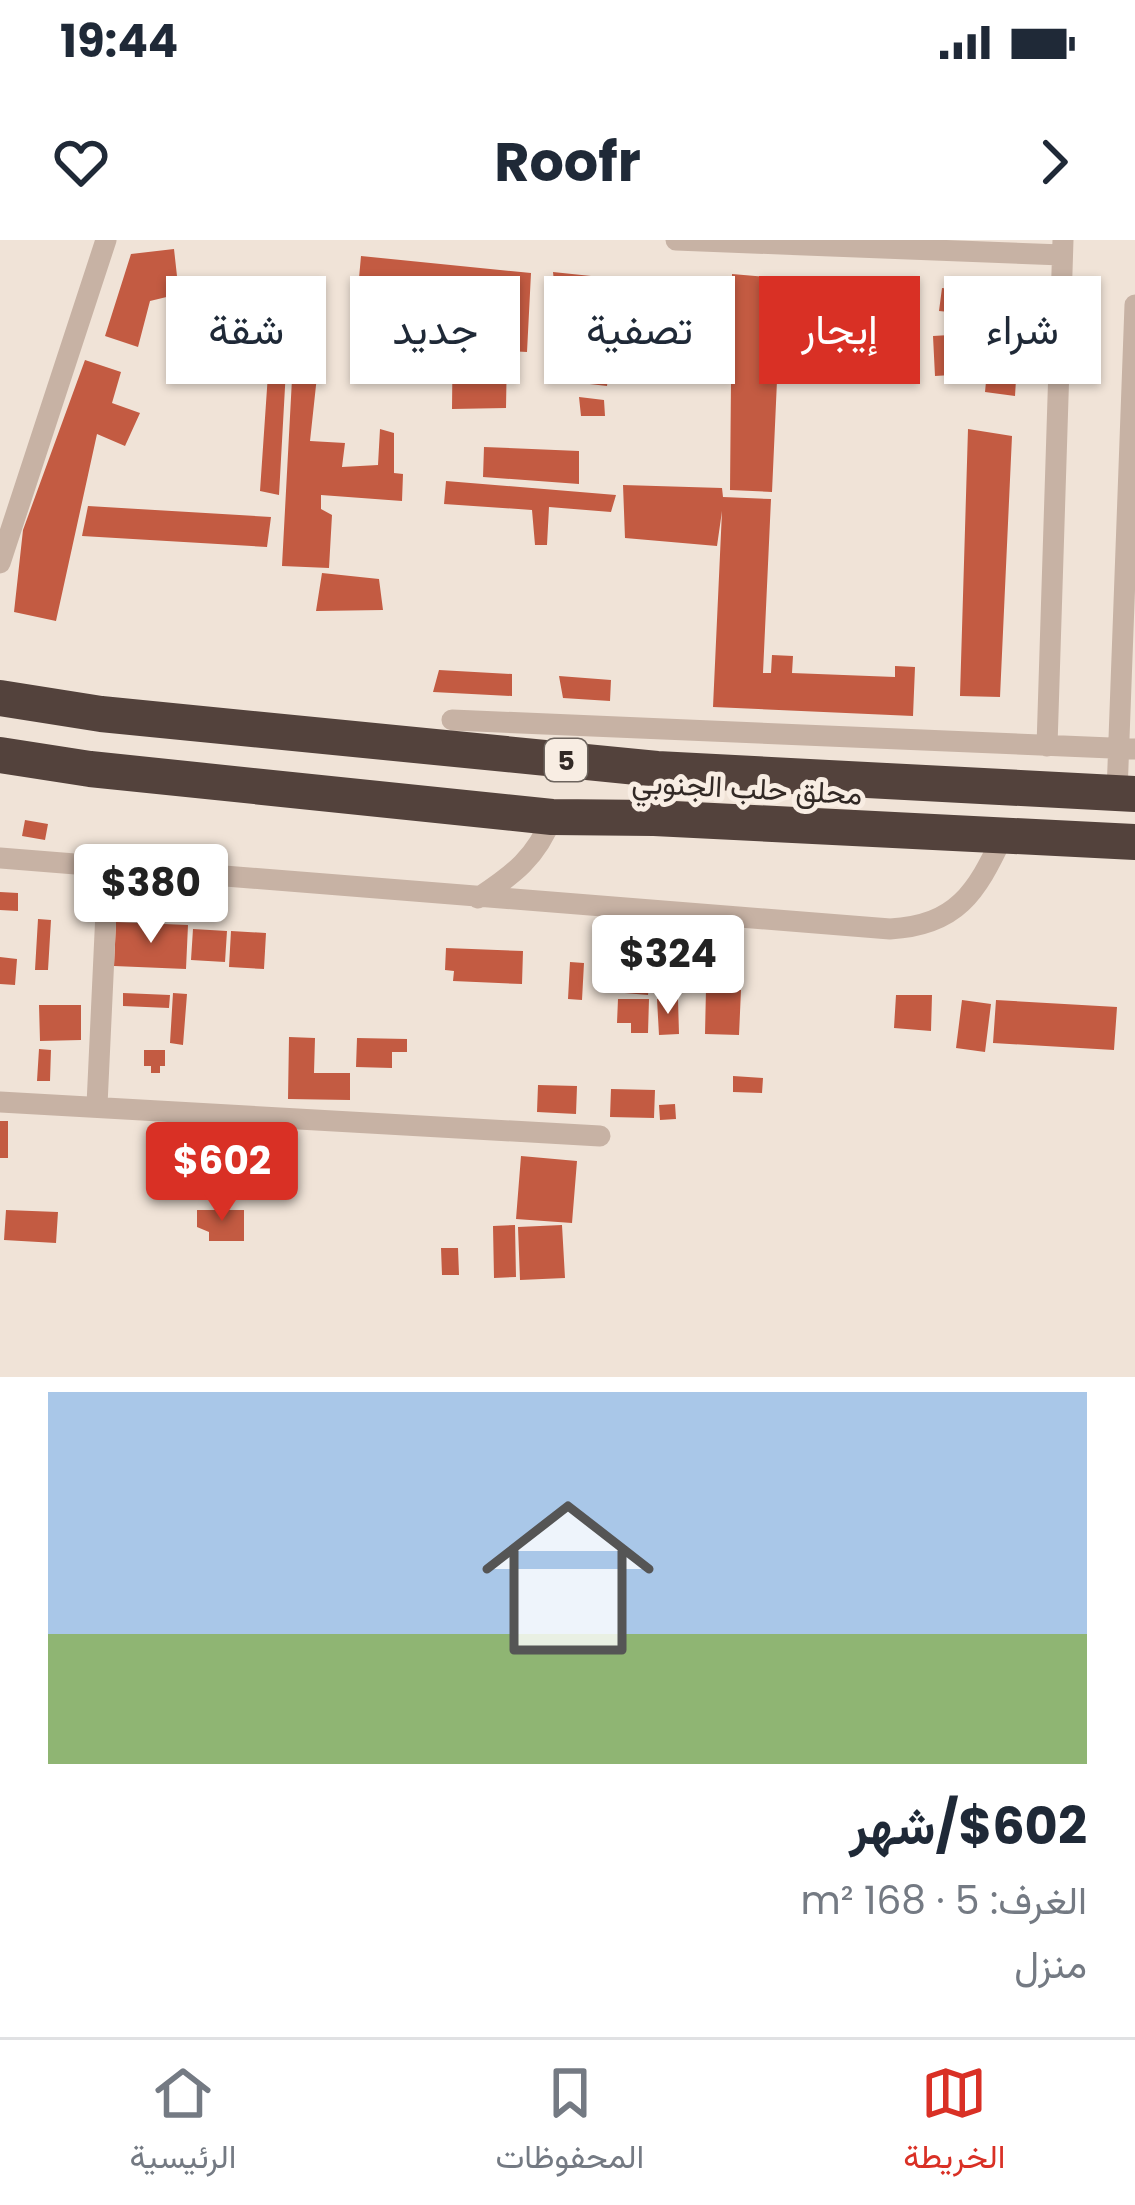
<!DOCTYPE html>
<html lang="ar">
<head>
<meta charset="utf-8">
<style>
	:root { --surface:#fff; --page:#f2f2f3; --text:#1f2937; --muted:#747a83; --line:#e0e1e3; --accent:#d93025 }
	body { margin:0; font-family:Poppins,Vazirmatn,sans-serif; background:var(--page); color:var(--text); direction:rtl; height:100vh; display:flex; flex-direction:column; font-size:45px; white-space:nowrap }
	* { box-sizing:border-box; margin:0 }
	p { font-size:39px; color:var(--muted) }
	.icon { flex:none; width:66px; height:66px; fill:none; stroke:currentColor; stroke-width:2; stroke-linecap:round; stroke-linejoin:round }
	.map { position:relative; height:1137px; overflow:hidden; direction:ltr }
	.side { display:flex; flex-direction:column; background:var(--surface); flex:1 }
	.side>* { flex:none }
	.banner { position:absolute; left:36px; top:36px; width:1065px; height:108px; direction:rtl; display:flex; gap:24px }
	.price { position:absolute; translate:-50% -102px; padding:0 27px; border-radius:12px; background:#fff; color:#222; font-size:39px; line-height:78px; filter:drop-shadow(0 3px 6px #0008) }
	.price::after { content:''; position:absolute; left:50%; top:72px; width:36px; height:27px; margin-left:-18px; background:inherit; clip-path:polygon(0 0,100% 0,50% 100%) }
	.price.on { background:var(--accent); color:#fff }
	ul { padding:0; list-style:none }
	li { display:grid; align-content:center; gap:24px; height:636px; padding:0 48px }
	li span { display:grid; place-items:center; height:372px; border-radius:0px; color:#555 }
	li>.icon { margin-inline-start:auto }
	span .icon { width:216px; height:216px; fill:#fffc; stroke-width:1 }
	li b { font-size:51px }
	.chip { padding:0 42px; border-radius:0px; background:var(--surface); box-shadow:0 3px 9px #0004; font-size:42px; line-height:108px }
	.chip.on { background:var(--accent); color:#fff }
	.status { display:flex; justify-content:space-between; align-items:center; height:84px; padding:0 60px; background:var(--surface); direction:ltr }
	.status svg { height:33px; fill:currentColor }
	header { display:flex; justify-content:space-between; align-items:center; height:156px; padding:0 48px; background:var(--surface); font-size:54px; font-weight:700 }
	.dock { display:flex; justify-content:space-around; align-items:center; height:168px; border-top:3px solid var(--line); background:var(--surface); font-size:33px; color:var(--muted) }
	.dock a { display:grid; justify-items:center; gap:6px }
	.dock .on { color:var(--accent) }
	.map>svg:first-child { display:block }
</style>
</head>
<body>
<div class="status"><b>19:44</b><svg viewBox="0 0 49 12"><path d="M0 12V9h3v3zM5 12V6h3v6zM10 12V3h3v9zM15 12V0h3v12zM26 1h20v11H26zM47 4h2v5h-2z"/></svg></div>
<header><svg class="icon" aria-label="forward" viewBox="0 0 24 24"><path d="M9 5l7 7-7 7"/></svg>Roofr<svg class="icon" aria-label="heart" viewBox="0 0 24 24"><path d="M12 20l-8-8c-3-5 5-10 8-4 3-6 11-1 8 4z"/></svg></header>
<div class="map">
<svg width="1135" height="1137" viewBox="0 0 1135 1137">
	<rect width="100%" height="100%" fill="#f0e3d7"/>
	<path fill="#c35b42" d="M174 9 179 54 150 61 138 107 105 96 131 14Z
		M361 16 531 33 527 112 507 111 506 168 452 169 453 71 357 60Z
		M553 32 648 42 637 81 557 73Z
		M732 34 826 42 825 66 805 70 807 91 779 96 772 252 730 250Z
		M893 42 891 94H873V70L855 68V43Z
		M995 47 1020 74 1015 156 985 152Z
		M942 48 982 52 980 75 939 71Z
		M325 62 310 201 345 203 342 227 378 225 380 189 394 193V233L403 234 402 261 321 255V269L332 275 329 328 282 326 296 64Z
		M588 84 614 87 607 146 581 143Z
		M271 90 288 93 279 255 260 251Z
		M966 94 968 134 935 136 933 96Z
		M85 120 121 132 112 163 140 173 125 206 97 194 56 381 14 372 23 290Z
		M579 157 604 160 605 176H581Z
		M968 189 1012 196 1000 457 960 456Z
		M484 207 579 211V244L483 237Z
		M446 241 616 255 611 272 549 267 547 305H535L532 270 444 264Z
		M623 245 722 248 723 257 771 259 763 433H771L772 415 793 416 792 433 895 437V426L915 427 913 476 713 467 722 271 717 306 625 298Z
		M88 266 271 277 267 307 82 296Z
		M322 333 379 339 383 370 316 371Z
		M439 430 512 434V456L433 452Z
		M559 436 611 440 610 461 563 458Z
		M25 580 48 584 45 600 22 596Z
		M0 652 18 653V671L0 670Z
		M38 679 51 680 48 730H35Z
		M116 682 188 685 186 729 114 726Z
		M193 689 227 691 225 722 191 720Z
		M231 691 266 693 264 729 229 727Z
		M446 708 523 711 522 744 453 741 454 731 445 730Z
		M0 717 17 719 15 745 0 744Z
		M570 722 584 723 582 760 568 759Z
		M620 723 650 724 649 741 619 739Z
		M614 743 649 746 648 755 613 752Z
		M706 749 741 750 739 795 705 794Z
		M123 753 170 755 169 768 123 766Z
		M173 753 187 754 183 805 170 803Z
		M896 755H932L931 791 894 788Z
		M618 759H649L648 793H631V783H617Z
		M657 759H678L679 794 659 795Z
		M962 760 991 764 985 812 956 808Z
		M996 760 1117 767 1114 810 993 803Z
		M39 765H81V800L40 801Z
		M289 797 315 798 314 833H350V860L288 859Z
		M357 798 407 799V812H392V828L356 827Z
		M39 809 51 810 50 841H37Z
		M144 810H165V826H160V833H151V826H144Z
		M733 836 763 838 762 853 733 852Z
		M538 845 577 846 576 874 537 872Z
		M611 849 655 850 654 878 610 877Z
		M675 864 676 879 660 880 659 865Z
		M0 881H8V918H0Z
		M521 916 577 921 572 983 516 979Z
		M6 970 58 972 56 1003 4 1000Z
		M197 970H244V1001H209V992L197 987Z
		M515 985 516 1037 494 1038 493 986Z
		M562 985 565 1038 520 1040 518 987Z
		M441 1008H458L459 1035H442Z"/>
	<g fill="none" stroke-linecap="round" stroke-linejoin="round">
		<path stroke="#c7b2a4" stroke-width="21" d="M676 0 1062 15
			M0 323 106 0
			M452 480 1135 509
			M1047 506 1063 0
			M1117 553 1135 65
			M0 618 890 689C957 685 976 653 1003 596
			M478 658C513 635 537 617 552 577
			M0 862 600 896
			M97 865 108 629"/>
		<path stroke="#53423c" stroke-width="36" d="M0 458 101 474 657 529 1135 554
			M0 515 90 529 552 577 654 578 1135 602"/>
	</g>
	<g text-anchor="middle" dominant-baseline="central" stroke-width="10" stroke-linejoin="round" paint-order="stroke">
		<rect fill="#f8ede3" stroke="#6d645e" stroke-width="3" x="545" y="499" width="42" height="42" rx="9"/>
		<g font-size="27" font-weight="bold" fill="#322925">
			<text x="566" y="520">5</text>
		</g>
		<g font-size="30" fill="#322925" stroke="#f8ede3">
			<text transform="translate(747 548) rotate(3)">محلق حلب الجنوبي</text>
		</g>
	</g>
</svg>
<b class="price" style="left:151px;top:706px">$380</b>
<b class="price" style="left:668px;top:777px">$324</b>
<b class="price on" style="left:222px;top:984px">$602</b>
<div class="banner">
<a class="chip">شراء</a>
<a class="chip on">إيجار</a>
<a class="chip">تصفية</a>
<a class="chip">جديد</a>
<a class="chip">شقة</a>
</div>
</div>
<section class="side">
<ul>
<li><span style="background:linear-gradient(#a9c7e8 65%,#8fb573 0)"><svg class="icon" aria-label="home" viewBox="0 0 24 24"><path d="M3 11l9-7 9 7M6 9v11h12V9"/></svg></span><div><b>$602/شهر</b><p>الغرف: 5 · 168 m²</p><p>منزل</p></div></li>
</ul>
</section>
<nav class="dock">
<a class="on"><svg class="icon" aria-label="map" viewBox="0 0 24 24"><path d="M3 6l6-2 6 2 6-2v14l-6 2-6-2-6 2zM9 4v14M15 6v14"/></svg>الخريطة</a>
<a><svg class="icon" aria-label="saved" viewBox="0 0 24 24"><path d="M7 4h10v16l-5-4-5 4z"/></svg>المحفوظات</a>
<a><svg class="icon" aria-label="home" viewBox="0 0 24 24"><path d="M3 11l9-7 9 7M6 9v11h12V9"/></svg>الرئيسية</a>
</nav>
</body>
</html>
